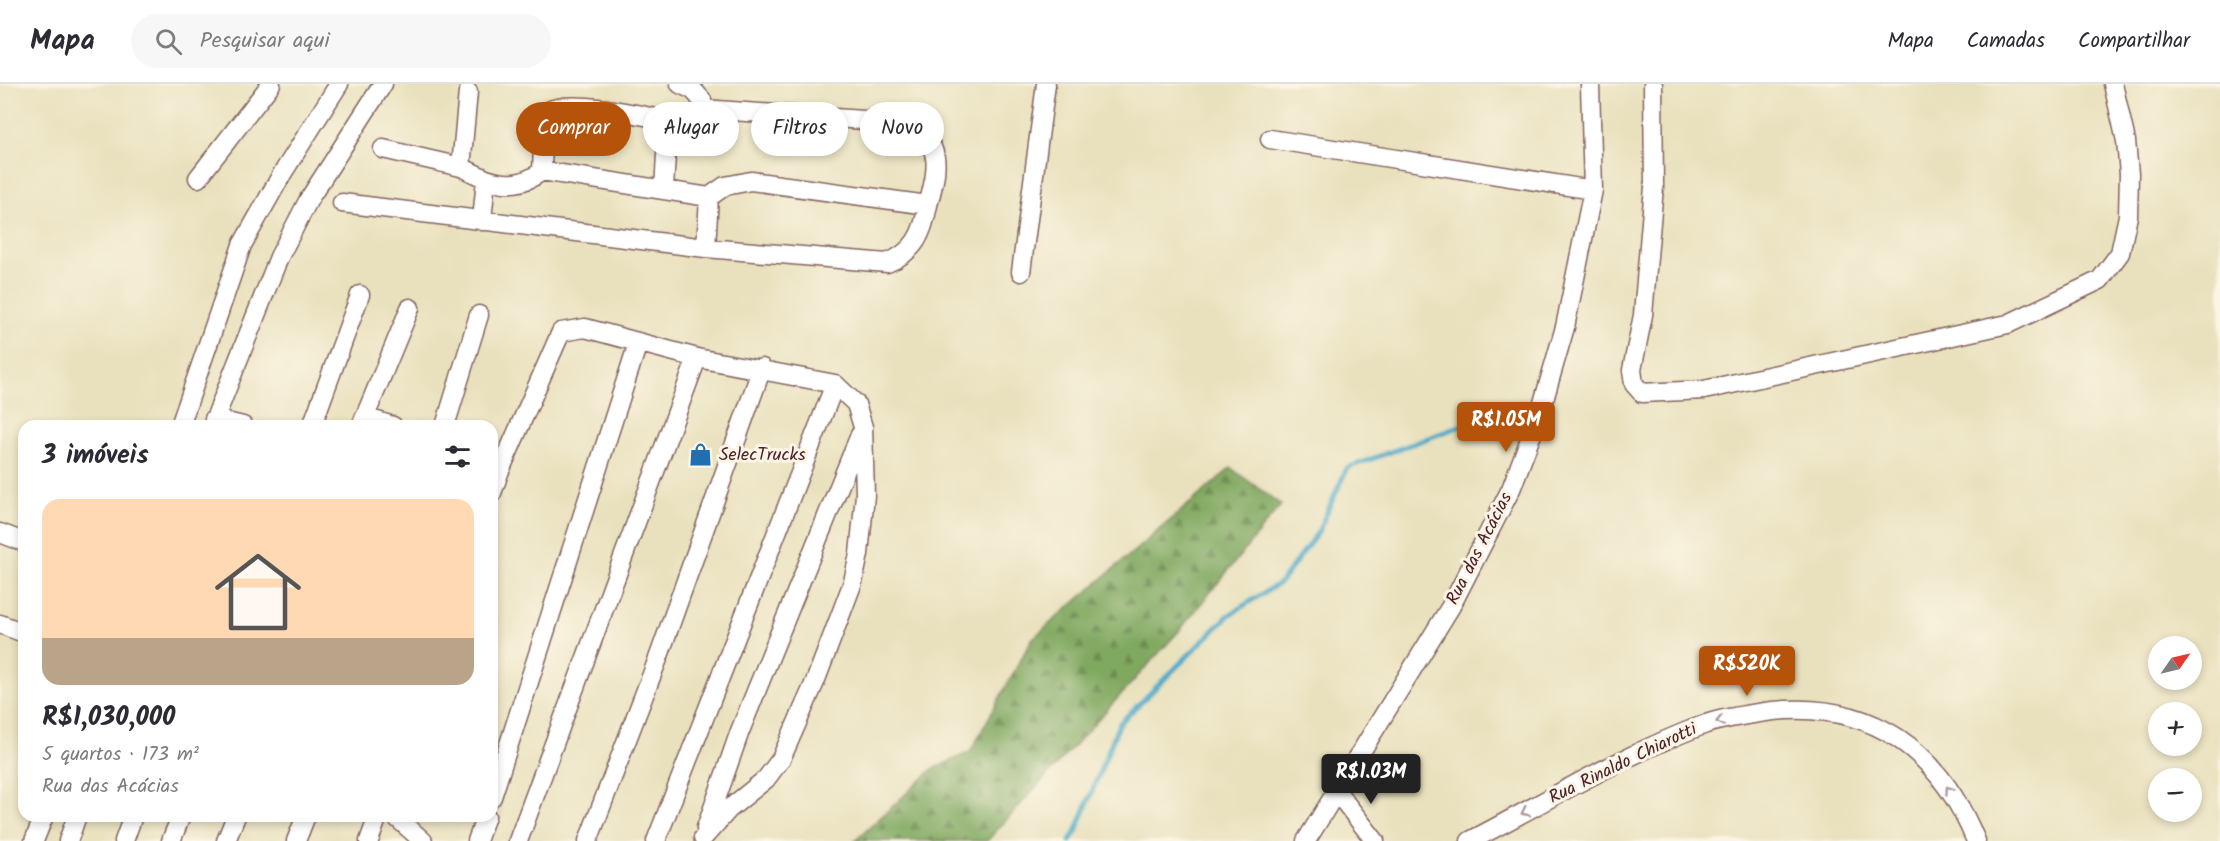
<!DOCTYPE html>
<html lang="pt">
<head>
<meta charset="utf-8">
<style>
	:root { --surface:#fff; --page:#f7f7f7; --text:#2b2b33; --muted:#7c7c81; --line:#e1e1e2; --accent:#b45309 }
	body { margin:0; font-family:Kalam,sans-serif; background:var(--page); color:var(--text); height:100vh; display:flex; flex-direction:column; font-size:22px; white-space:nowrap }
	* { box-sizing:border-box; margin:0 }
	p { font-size:20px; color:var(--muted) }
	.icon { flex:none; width:33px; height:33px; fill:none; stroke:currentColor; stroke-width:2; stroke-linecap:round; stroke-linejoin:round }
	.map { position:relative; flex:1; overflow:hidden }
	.sheet { position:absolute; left:18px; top:336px; width:480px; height:402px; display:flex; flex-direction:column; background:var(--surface); border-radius:18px; box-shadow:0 3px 9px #0003 }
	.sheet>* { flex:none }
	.hud { position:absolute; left:516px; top:18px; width:570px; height:54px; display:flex; gap:12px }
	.needle { width:39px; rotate:56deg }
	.controls { position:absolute; left:2148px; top:552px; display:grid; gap:12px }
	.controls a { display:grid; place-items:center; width:54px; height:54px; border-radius:50%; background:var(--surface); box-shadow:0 3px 9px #0003; font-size:30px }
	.price { position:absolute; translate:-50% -51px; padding:0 14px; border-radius:6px; background:var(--accent); color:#fff; font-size:20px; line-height:39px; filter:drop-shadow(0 2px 3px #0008) }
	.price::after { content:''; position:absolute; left:50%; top:36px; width:18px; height:14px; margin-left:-9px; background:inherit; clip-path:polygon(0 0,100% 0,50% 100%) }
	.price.active { background:#222; color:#fff }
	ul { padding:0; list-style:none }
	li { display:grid; align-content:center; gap:12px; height:318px; padding:0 24px }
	li span { display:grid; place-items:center; height:186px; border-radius:18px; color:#555 }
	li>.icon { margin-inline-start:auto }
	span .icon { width:108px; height:108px; fill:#fffc; stroke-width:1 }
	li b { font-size:26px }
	h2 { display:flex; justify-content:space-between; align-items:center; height:72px; padding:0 24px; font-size:26px }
	.tag { padding:0 21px; border-radius:27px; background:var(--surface); box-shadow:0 3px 9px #0003; font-size:21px; line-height:54px }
	.tag.active { background:var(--accent); color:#fff }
	header { display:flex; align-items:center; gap:36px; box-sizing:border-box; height:84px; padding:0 30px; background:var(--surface); border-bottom:2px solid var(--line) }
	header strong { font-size:28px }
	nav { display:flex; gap:33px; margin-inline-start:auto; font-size:21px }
	.search { width:420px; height:54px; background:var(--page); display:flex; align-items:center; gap:15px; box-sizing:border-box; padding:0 21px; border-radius:33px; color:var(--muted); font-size:22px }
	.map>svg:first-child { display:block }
</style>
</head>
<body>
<header>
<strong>Mapa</strong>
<div class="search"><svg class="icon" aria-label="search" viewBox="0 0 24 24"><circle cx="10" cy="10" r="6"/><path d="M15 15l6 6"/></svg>Pesquisar aqui</div>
<nav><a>Mapa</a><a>Camadas</a><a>Compartilhar</a></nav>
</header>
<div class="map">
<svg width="2220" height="757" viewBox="0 0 2220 757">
	<defs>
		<pattern id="forest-firs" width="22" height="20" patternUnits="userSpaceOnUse" patternTransform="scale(1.5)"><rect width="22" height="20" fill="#80a960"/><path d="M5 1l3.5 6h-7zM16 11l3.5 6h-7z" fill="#6b894f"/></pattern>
	</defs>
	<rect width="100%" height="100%" fill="#fcf5e5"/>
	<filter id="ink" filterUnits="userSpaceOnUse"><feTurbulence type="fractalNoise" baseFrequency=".0167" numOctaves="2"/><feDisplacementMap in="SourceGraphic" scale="12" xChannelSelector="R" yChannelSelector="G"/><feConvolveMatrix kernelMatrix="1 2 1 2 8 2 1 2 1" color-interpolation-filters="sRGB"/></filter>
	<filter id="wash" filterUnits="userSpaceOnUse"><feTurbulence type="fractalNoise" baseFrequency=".008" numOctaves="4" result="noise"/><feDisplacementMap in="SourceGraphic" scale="24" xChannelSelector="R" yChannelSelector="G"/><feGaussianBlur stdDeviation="1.35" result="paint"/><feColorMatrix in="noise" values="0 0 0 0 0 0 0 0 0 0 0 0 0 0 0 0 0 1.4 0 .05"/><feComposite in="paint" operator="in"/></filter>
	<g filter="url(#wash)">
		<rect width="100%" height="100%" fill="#e9e1bd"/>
		<path fill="url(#forest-firs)" stroke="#656446" stroke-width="1.5" d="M1231 384 1281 421 1179 547 987 757H855L933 685 970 668 1032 555Z"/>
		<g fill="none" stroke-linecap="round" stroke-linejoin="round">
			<path stroke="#48a8c7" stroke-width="5" d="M1070 757 1076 748 1119 640 1229 531 1281 498 1318 448 1347 384 1523 319"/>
		</g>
	</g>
	<g filter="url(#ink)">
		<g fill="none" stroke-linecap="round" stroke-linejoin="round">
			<defs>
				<path id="minor" d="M680 0 693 6 702 16 701 33 688 41C657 35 574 13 548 27L544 35 542 87 709 113 725 102 751 97 928 121C938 84 944 60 907 39L703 25
					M1653 0 1654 103 1643 231 1632 286 1634 300 1642 309 1704 306 2008 240 2100 196 2120 169 2128 132 2129 90 2126 57 2113 0
					M1270 55 1593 106
					M383 65 461 83 486 95 482 137
					M461 83 468 8
					M198 94 271 0
					M486 95C507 102 524 101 542 87
					M664 105 668 37
					M342 119 706 164 709 113
					M706 164 887 179C915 168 923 149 928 121
					M1021 188 1046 0
					M365 333 393 342
					M214 335 243 342
					M180 342 242 161 282 90 339 0
					M212 342 279 173 309 115 383 0
					M312 342 360 211
					M361 342 410 224
					M445 342 479 231
					M492 386 499 389 561 248 585 244 697 274 835 300 856 320 863 343 865 411 859 470 853 498 815 598 781 675 766 695 729 725 703 754
					M492 409 499 389
					M0 449 24 458
					M0 540 24 549
					M1337 708 1375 757
					M492 713 638 259
					M395 732 423 757
					M706 744 740 647 860 351
					M34 757 44 732
					M68 757 77 732
					M124 757 133 732
					M171 757 181 732
					M226 757 236 732
					M296 757 306 732
					M369 757 378 732
					M477 757 486 732
					M518 757 697 274
					M588 757 659 572 762 284
					M656 757 835 300
					M1306 757 1451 522 1511 405 1541 326 1565 243 1593 106 1590 0
					M1470 757C1547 717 1624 670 1706 640 1727 633 1751 630 1773 627 1872 617 1939 666 1976 757"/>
			</defs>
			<use href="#minor" stroke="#82635e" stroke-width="21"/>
			<use href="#minor" stroke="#fff" stroke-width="18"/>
		</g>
		<defs><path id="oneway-chevron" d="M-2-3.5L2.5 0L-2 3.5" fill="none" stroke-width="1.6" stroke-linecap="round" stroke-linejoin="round" transform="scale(1.5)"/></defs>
		<g stroke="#ae9aa0">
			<use href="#oneway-chevron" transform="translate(1720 637) rotate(168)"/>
			<use href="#oneway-chevron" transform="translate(1949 706) rotate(-125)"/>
			<use href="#oneway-chevron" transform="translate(1525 728) rotate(153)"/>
		</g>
	</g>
	<defs>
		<symbol id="shop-bare" viewBox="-9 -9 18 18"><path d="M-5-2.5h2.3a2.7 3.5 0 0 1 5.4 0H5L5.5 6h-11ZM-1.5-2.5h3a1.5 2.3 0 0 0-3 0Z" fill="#1f6fb2" stroke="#fcf5e5" stroke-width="2.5" paint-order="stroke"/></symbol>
	</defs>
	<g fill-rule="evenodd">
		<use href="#shop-bare" x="684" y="354" width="33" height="33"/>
	</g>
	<g text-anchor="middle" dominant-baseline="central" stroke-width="6" stroke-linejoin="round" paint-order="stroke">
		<g font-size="18" fill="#4a1f2b" stroke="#fcf5e5" text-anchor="start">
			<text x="719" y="371">SelecTrucks</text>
		</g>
		<g font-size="18" fill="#4a1f2b" stroke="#fcf5e5">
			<text transform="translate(1480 465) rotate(-63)">Rua das Acácias</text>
			<text transform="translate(1623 680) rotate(-26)">Rua Rinaldo Chiarotti</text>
		</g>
	</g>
</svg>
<div class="controls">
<a><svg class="needle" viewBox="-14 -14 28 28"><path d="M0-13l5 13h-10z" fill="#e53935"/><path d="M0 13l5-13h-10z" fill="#7c7c81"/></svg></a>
<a>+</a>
<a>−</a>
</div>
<b class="price" style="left:1506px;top:369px">R$1.05M</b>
<b class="price" style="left:1747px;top:613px">R$520K</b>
<b class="price active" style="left:1371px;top:721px">R$1.03M</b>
<div class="hud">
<a class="tag active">Comprar</a>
<a class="tag">Alugar</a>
<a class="tag">Filtros</a>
<a class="tag">Novo</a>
</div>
<section class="sheet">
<h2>3 imóveis<svg class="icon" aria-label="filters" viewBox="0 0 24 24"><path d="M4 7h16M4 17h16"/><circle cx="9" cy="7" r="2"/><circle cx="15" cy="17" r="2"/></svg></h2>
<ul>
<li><span style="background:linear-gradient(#ffd9b3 75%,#b9a48a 0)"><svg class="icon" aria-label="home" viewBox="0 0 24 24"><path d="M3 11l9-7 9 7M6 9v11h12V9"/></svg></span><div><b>R$1,030,000</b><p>5 quartos · 173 m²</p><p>Rua das Acácias</p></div></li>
</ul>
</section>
</div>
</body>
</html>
